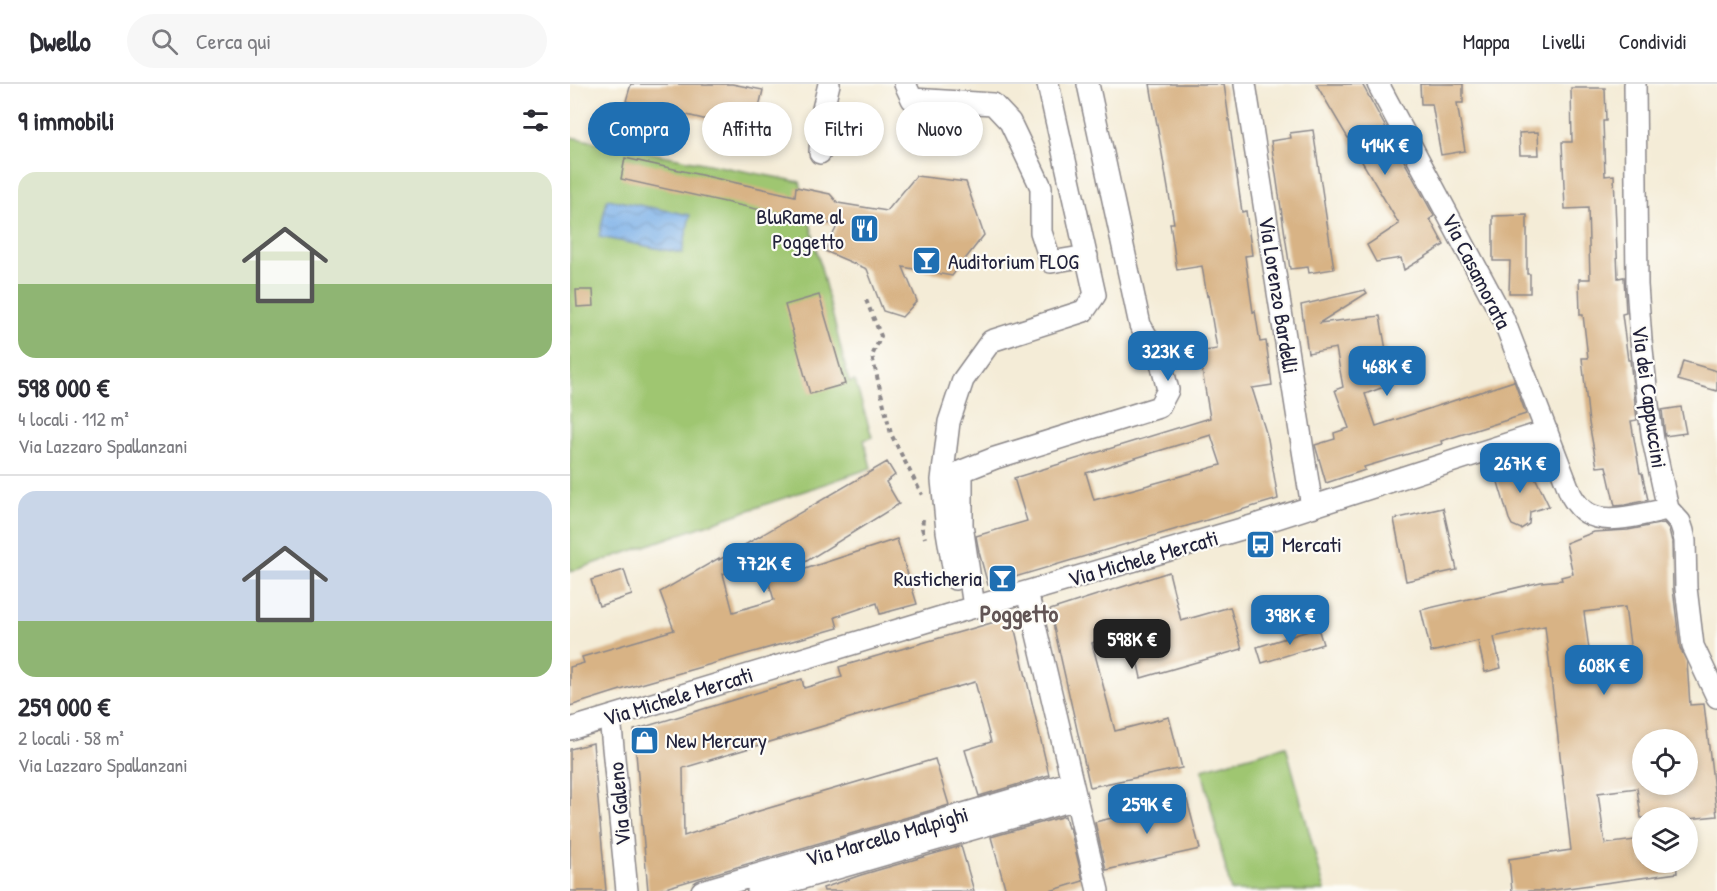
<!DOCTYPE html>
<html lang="it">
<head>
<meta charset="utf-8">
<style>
	:root { --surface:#fff; --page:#f7f7f7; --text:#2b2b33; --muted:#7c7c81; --line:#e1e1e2; --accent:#1f6fb2 }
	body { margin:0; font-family:"Patrick Hand",sans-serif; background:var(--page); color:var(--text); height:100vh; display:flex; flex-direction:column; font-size:22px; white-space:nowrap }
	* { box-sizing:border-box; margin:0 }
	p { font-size:20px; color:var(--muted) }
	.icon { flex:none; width:33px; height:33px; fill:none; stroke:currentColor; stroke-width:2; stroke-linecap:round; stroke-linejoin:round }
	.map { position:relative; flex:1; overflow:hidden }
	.side { display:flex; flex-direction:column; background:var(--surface); width:570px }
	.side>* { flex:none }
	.hud { position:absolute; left:18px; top:18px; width:570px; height:54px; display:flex; gap:12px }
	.controls { position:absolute; left:1062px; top:645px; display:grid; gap:12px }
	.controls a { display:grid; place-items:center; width:66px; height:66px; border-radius:50%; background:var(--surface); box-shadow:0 3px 9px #0003; font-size:30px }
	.price { position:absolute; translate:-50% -51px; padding:0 14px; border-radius:12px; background:var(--accent); color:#fff; font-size:20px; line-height:39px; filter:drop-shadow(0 2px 3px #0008) }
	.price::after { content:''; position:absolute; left:50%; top:36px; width:18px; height:14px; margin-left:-9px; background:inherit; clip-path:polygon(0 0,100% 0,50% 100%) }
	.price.active { background:#222; color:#fff }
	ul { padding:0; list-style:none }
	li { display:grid; align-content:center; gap:12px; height:318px; padding:0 18px }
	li+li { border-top:2px solid var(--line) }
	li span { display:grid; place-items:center; height:186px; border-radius:18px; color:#555 }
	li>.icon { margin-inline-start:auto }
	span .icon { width:108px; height:108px; fill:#fffc; stroke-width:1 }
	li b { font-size:26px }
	h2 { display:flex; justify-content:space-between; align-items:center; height:72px; padding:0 18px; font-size:26px }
	.pill { padding:0 21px; border-radius:27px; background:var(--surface); box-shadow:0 3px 9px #0003; font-size:21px; line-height:54px }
	.pill.active { background:var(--accent); color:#fff }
	header { display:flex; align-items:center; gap:36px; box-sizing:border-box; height:84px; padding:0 30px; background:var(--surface); border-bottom:2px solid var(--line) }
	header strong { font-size:28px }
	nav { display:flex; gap:33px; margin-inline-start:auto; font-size:21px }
	.search { width:420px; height:54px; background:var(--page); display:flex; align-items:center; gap:15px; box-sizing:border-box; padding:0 21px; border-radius:33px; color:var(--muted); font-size:22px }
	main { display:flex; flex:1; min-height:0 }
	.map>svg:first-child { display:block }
</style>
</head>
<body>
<header>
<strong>Dwello</strong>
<div class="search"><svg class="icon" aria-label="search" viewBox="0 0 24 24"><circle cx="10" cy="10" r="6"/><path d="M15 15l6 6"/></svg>Cerca qui</div>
<nav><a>Mappa</a><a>Livelli</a><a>Condividi</a></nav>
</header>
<main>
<section class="side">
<h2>9 immobili<svg class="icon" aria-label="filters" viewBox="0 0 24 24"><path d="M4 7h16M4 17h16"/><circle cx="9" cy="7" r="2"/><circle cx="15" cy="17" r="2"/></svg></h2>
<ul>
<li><span style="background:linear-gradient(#dfe7d0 60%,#8fb573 0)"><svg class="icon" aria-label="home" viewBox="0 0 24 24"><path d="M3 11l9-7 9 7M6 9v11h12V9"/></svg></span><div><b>598 000 €</b><p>4 locali · 112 m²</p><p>Via Lazzaro Spallanzani</p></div></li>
<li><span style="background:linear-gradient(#c9d6e8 70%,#8fb573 0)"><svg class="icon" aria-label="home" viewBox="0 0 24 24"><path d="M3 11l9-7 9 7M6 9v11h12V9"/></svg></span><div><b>259 000 €</b><p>2 locali · 58 m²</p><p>Via Lazzaro Spallanzani</p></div></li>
</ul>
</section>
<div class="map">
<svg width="1147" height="807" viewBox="0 0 1147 807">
	<defs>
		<pattern id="water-waves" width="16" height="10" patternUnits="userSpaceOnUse" patternTransform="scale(1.5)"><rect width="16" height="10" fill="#78aee7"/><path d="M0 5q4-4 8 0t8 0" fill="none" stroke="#628dbc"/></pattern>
	</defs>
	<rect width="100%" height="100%" fill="#fdfcf7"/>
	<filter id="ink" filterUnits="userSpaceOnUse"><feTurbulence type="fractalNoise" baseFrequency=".0167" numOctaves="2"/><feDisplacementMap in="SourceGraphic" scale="12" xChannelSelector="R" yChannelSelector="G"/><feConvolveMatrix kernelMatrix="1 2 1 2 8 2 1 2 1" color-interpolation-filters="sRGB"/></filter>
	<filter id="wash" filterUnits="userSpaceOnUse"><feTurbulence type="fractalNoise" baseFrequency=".008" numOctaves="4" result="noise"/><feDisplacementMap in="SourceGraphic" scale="24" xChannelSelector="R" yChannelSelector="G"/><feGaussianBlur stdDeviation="1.35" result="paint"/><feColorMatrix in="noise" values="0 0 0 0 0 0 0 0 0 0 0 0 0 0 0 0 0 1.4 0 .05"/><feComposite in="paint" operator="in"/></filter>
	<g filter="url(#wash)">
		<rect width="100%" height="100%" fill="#f4ecd7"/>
		<path fill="#9fc671" stroke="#607456" stroke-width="1.5" d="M0 53 230 98 279 298 285 297 302 353 294 356 301 384 0 488Z
			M716 662 755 807H661L632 685Z"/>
		<path fill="url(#water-waves)" stroke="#4d6891" stroke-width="1.5" d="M37 115 120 131 112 169 29 153Z"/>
		<g id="blocks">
			<path fill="#d8b385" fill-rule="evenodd" d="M61 0H162L193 6 179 66 150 58 151 54 142 52 146 38 104 28 103 31 56 17Z
				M580 0H654L672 128 676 127 682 171 675 172 683 228 685 227 690 258 696 257 702 301 682 304 698 355 708 415 418 501 409 468 406 452 457 437 444 394 640 334 629 268 647 265 638 211 637 212 632 182 607 186 600 139H604ZM641 351 651 381 524 416 516 389Z
				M746 0H792L864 132 860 135 874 161 834 186 831 174 806 178 797 161 829 140Z
				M850 0H893V19H887L895 67 871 71 862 20H851Z
				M1001 4H1035L1036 37H1033L1035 92 1044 91 1048 194 1054 193 1056 229 1052 230 1058 276H1060L1067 336 1061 337 1070 389H1072L1078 416 1055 421 1045 422 1036 382 1027 383 1019 339 1012 274H1018L1013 231H1010L1009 195H1020L1018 124 995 125 992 58H1002Z
				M743 46 764 185 739 189 738 183 720 185 701 57 721 54 720 49Z
				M968 48 969 71H950L949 49Z
				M55 74 225 112 226 103 260 110 268 119 317 127 346 92 396 98 414 151 382 192 333 183 347 217 332 233 313 227 297 185 255 167 268 140 249 139 51 95Z
				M957 131V190H960V209H939L940 177H923V132Z
				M6 206H23L24 222 7 223Z
				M795 206 797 209 749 239 810 232 822 300 795 310 806 342 944 297 956 330 871 357 872 360 794 383 795 386 756 399 745 361 765 355 764 349 779 344 765 306 773 303 766 264 738 269 731 221Z
				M249 211 275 300 240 310 215 221Z
				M1113 277 1147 287V307L1108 296Z
				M1111 323 1116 349 1095 352 1092 326Z
				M317 378 325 391 316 398 329 420 227 483 229 487 327 455 347 520 310 530 307 519 265 533 268 544 57 604 0 622V583L14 579 12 573 104 546 90 508 149 474V476ZM191 471 204 516 163 528 153 490Z
				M951 380 955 381 962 387 979 422 960 428 959 440 951 445 942 441 939 435 925 388Z
				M873 424 887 486 836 497 824 435Z
				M1094 439 1099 445 1102 458 1103 505 1110 564 1117 578 1120 621 1134 620 1147 732 1118 735V734H1071L1067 704 1028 709 1035 760 1072 755V778H1106L1107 789 976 807H942L939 775 1001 766 975 542 924 553 931 584 915 588 908 557 861 568 851 526 971 498 992 496 991 493 1003 490 996 459 1024 448 1058 446ZM1055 523 1061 568 1020 573 1014 528ZM1072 656H1118V700H1072Z
				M54 486 62 511 29 522 21 496Z
				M599 488 611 537 660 523 672 565 571 594 560 544 522 559 545 647 599 633 612 684 520 703 480 526Z
				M442 533 479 691 409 712 395 666 421 658 405 598 333 618 113 684 114 752 189 727 365 675 379 721 85 807H78L64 646 232 595 234 604 272 593 269 583Z
				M748 544 753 560 692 579 687 563Z
				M23 659 36 807H0V665Z
				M617 716 630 765 536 786 525 738Z
				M495 732 498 744H500L513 797 480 807H436L421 753Z
				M391 762 404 807H254L253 804 291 791Z"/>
		</g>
	</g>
	<g filter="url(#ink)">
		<use href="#blocks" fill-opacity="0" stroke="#8b8789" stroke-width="1.5"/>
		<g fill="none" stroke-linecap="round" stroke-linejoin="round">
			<defs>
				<path id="minor" d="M335 0 342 15 423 20 440 38 471 103V148L481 178 517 172
					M675 0 742 423
					M808 0 933 234 1001 411C1005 418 1010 425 1017 429 1037 442 1076 429 1098 425
					M1065 0 1067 201 1071 256 1078 321 1083 356 1098 425 1110 438 1113 447 1115 457 1116 504 1123 562 1147 613
					M250 69 252 29 259 0
					M385 495 377 447 372 396 379 338 393 296 421 257 514 227 525 211 478 0
					M457 508 528 807
					M404 523 392 441V387L425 374 589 323 598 306 590 275 570 241 518 0
					M40 633 57 807
					M0 645 391 527 685 441 977 347
					M132 807 502 698
					M188 807 506 715"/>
			</defs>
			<use href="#minor" stroke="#8b8789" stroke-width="24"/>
			<path stroke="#8b8789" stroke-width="4" stroke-dasharray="4.5 4.5" stroke-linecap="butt" d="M296 216 311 252 302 272 321 350 352 411
				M353 435 352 444 355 454"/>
			<use href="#minor" stroke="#fff" stroke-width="21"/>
		</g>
	</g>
	<defs>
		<symbol id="restaurant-square" viewBox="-11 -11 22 22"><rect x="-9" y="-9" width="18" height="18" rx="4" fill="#1f6fb2" stroke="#fdfcf7"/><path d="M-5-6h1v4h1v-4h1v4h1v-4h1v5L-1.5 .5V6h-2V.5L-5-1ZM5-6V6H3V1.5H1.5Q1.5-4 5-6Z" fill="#fff"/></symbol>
		<symbol id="bar-square" viewBox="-11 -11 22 22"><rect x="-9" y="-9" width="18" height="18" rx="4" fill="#1f6fb2" stroke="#fdfcf7"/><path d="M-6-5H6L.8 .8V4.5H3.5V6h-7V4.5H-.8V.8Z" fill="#fff"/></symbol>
		<symbol id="bus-square" viewBox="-11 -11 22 22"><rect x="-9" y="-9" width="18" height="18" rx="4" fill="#1f6fb2" stroke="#fdfcf7"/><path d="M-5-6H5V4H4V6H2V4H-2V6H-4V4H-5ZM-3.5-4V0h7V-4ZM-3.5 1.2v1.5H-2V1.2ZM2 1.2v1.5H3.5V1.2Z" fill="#fff"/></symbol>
		<symbol id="shop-square" viewBox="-11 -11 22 22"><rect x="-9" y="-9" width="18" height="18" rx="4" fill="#1f6fb2" stroke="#fdfcf7"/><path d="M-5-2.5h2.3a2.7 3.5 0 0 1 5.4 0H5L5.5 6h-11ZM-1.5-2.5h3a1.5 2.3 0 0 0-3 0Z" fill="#fff"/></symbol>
	</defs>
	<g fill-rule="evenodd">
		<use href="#restaurant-square" x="278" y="128" width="33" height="33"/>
		<use href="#bar-square" x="340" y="160" width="33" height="33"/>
		<use href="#bus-square" x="674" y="444" width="33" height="33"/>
		<use href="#bar-square" x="416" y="478" width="33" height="33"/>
		<use href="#shop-square" x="58" y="640" width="33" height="33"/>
	</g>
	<g text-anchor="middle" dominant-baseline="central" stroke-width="4.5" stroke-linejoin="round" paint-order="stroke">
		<g font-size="22" fill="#22223b" stroke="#fdfcf7" text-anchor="start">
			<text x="274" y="132" text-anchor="end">BluRame al<tspan x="274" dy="25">Poggetto</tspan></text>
			<text x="378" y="177">Auditorium FLOG</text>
			<text x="712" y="460">Mercati</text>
			<text x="412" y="494" text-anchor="end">Rusticheria</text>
			<text x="96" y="656">New Mercury</text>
		</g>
		<g font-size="22" fill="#22223b" stroke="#fdfcf7">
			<text transform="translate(907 187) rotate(63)">Via Casamorata</text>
			<text transform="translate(709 211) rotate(81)">Via Lorenzo Bardelli</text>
			<text transform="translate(1080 313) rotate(82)">Via dei Cappuccini</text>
			<text transform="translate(573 474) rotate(-16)">Via Michele Mercati</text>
			<text transform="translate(108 612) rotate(-17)">Via Michele Mercati</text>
			<text transform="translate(49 720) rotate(-95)">Via Galeno</text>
			<text transform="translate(317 752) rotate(-16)">Via Marcello Malpighi</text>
		</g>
		<g font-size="24" font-weight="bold" fill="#625555" stroke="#fdfcf7">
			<text x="449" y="529">Poggetto</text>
		</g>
	</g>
</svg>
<div class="controls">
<a><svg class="icon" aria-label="locate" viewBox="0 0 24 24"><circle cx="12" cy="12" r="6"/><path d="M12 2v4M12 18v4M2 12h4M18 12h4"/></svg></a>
<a><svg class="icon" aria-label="layers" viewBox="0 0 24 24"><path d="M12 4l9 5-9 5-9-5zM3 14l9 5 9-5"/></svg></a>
</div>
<b class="price" style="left:815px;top:92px">414K €</b>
<b class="price" style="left:598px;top:298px">323K €</b>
<b class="price" style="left:817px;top:313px">468K €</b>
<b class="price" style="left:950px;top:410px">267K €</b>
<b class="price" style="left:194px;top:510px">772K €</b>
<b class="price" style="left:720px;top:562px">398K €</b>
<b class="price active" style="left:562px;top:586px">598K €</b>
<b class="price" style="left:1034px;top:612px">608K €</b>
<b class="price" style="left:577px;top:751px">259K €</b>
<div class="hud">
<a class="pill active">Compra</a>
<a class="pill">Affitta</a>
<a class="pill">Filtri</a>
<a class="pill">Nuovo</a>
</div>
</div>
</main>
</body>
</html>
